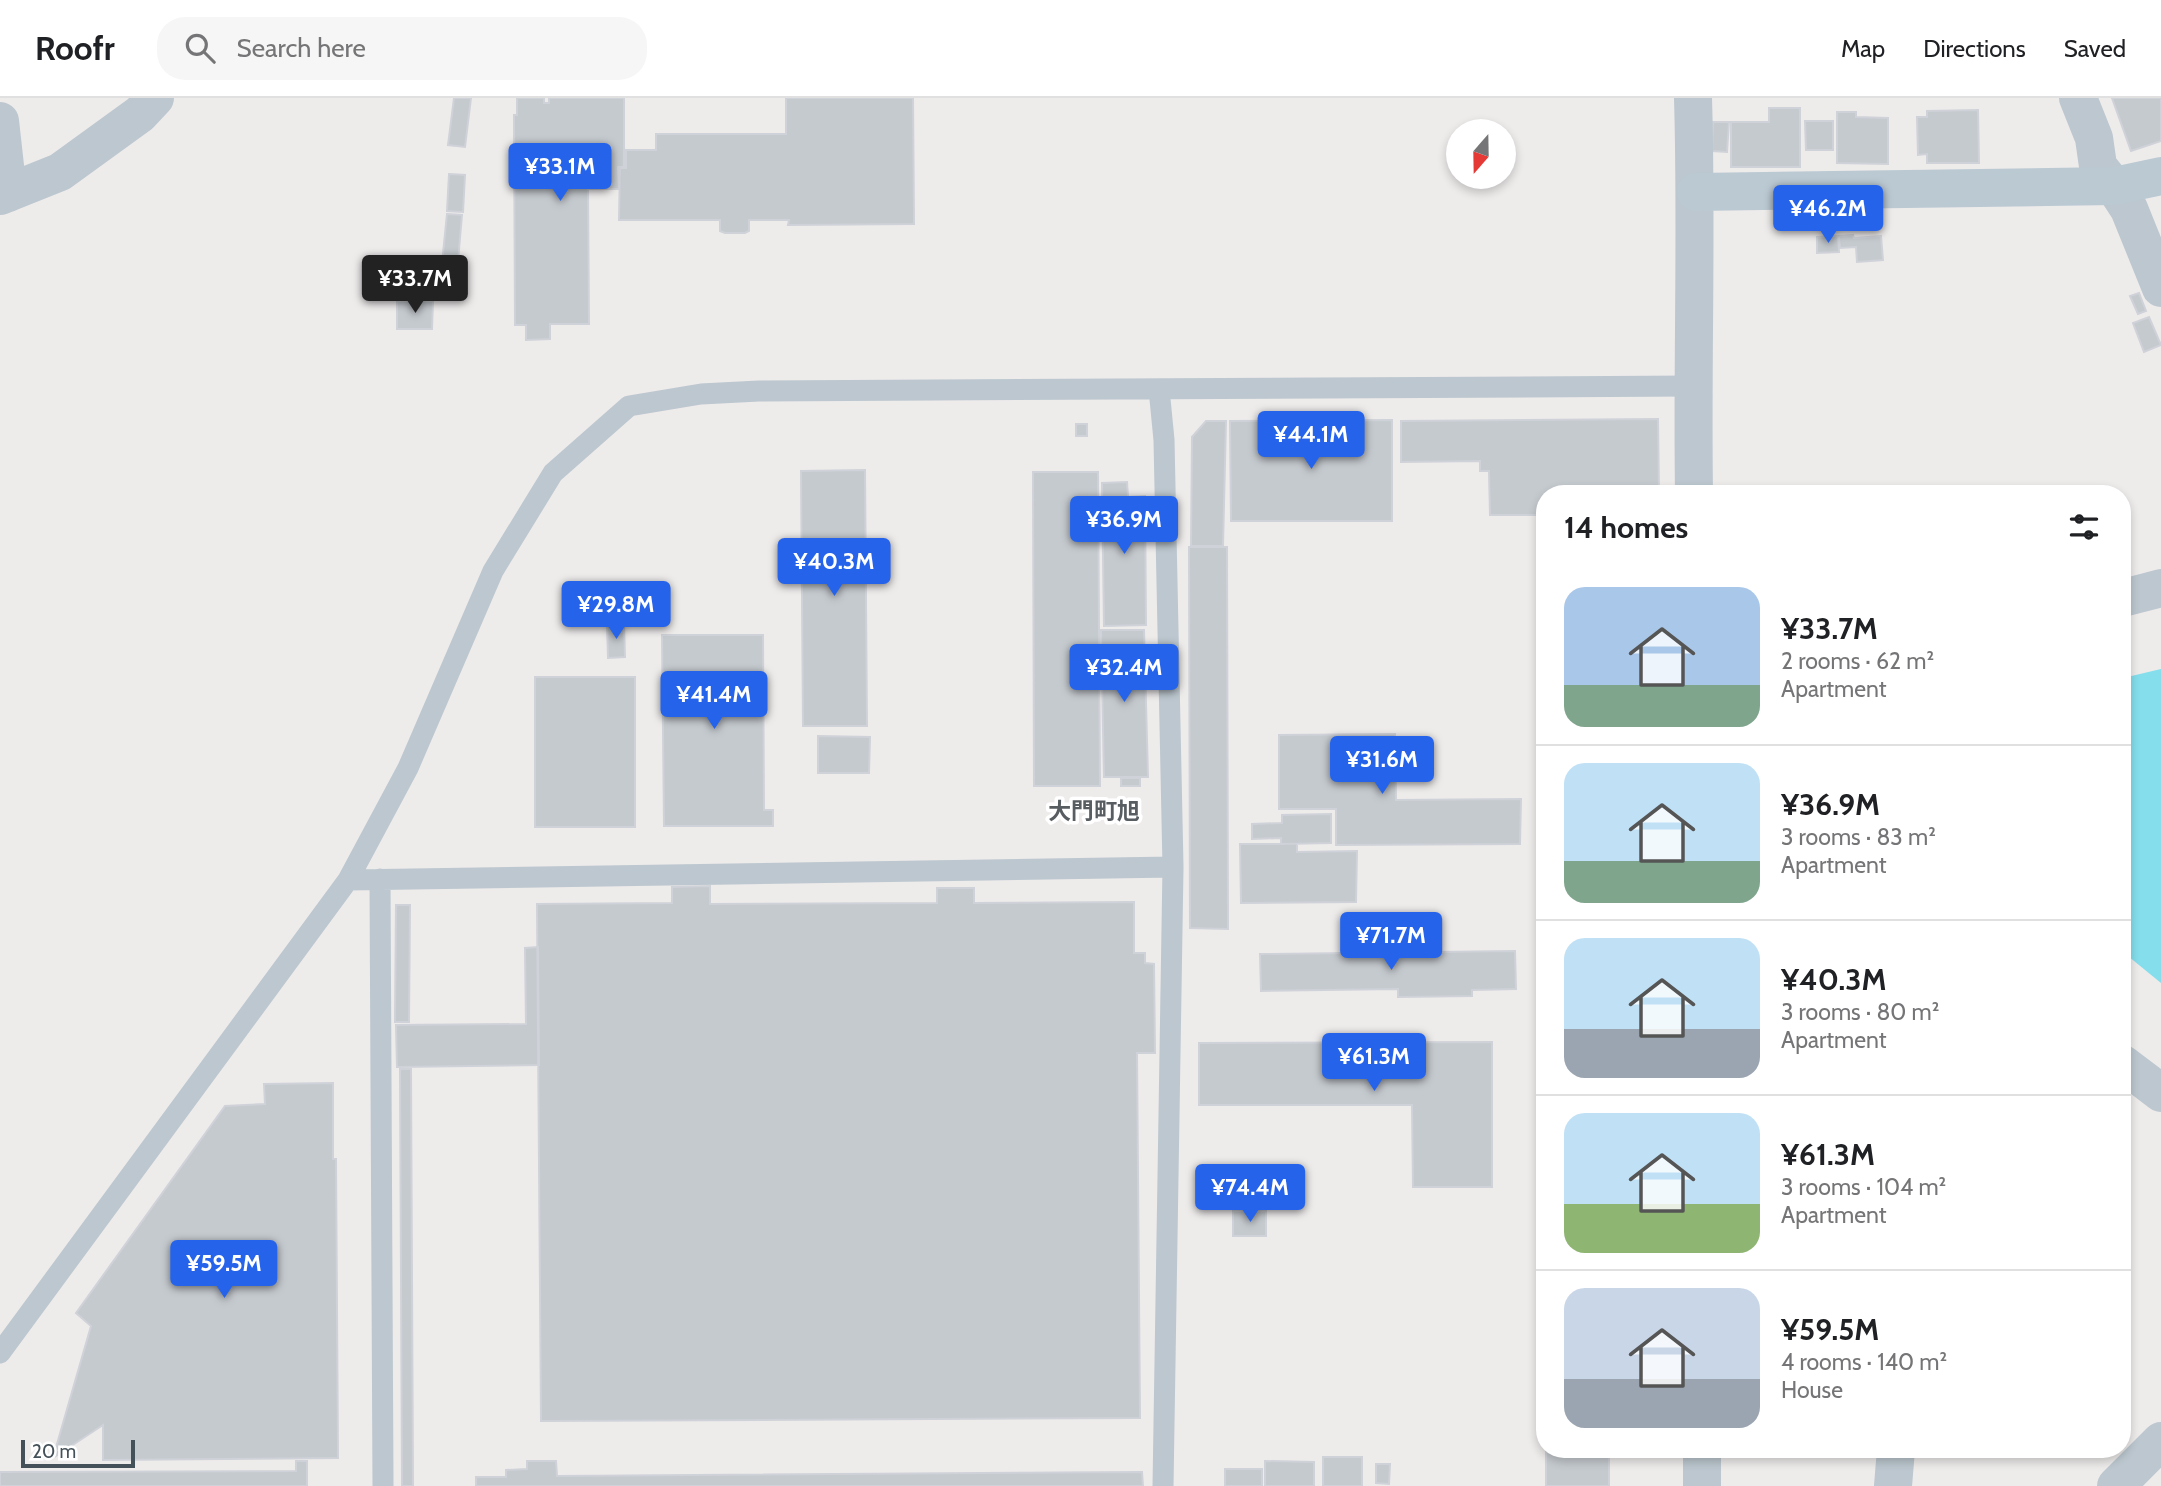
<!DOCTYPE html>
<html lang="en">
<head>
<meta charset="utf-8">
<style>
	:root { --surface:#fff; --page:#f6f6f6; --text:#202124; --muted:#757577; --line:#e0e0e0; --accent:#2563eb }
	body { margin:0; font-family:Cabin,"Noto Sans JP",sans-serif; background:var(--page); color:var(--text); height:100vh; display:flex; flex-direction:column; font-size:26px; white-space:nowrap }
	* { box-sizing:border-box; margin:0 }
	p { font-size:23px; color:var(--muted) }
	.icon { flex:none; width:38px; height:38px; fill:none; stroke:currentColor; stroke-width:2; stroke-linecap:round; stroke-linejoin:round }
	.map { position:relative; flex:1; overflow:hidden }
	.sheet { position:absolute; left:1536px; top:387px; width:595px; height:973px; display:flex; flex-direction:column; background:var(--surface); border-radius:28px; box-shadow:0 4px 10px #0003 }
	.sheet>* { flex:none }
	.needle { width:46px; rotate:200deg }
	.tools { position:absolute; left:1446px; top:21px; display:grid; gap:14px }
	.tools a { display:grid; place-items:center; width:70px; height:70px; border-radius:50%; background:var(--surface); box-shadow:0 4px 10px #0003; font-size:35px }
	.scale { position:absolute; left:21px; bottom:18px; width:114px; box-sizing:border-box; padding-left:7px; border:4px solid #445159; border-top:0; font-size:19px; line-height:24px; white-space:nowrap; color:#445159; -webkit-text-stroke:5px #fff; paint-order:stroke }
	.price { position:absolute; translate:-50% -60px; padding:0 16px; border-radius:7px; background:var(--accent); color:#fff; font-size:23px; line-height:46px; filter:drop-shadow(0 2px 4px #0008) }
	.price::after { content:''; position:absolute; left:50%; top:42px; width:21px; height:16px; margin-left:-10px; background:inherit; clip-path:polygon(0 0,100% 0,50% 100%) }
	.price.on { background:#222; color:#fff }
	ul { padding:0; list-style:none }
	li { display:flex; align-items:center; gap:21px; height:175px; padding:0 28px }
	li+li { border-top:2px solid var(--line) }
	li span { display:grid; place-items:center; flex:none; width:196px; height:140px; border-radius:21px; color:#555 }
	li>.icon { margin-inline-start:auto }
	span .icon { width:84px; height:84px; fill:#fffc; stroke-width:1 }
	li b { font-size:30px }
	h2 { display:flex; justify-content:space-between; align-items:center; height:84px; padding:0 28px; font-size:30px }
	header { display:flex; align-items:center; gap:42px; box-sizing:border-box; height:98px; padding:0 35px; background:var(--surface); border-bottom:2px solid var(--line) }
	header strong { font-size:33px }
	nav { display:flex; gap:38px; margin-inline-start:auto; font-size:24px }
	.search { width:490px; height:63px; background:var(--page); display:flex; align-items:center; gap:18px; box-sizing:border-box; padding:0 24px; border-radius:28px; color:var(--muted); font-size:26px }
	.map>svg:first-child { display:block }
</style>
</head>
<body>
<header>
<strong>Roofr</strong>
<div class="search"><svg class="icon" aria-label="search" viewBox="0 0 24 24"><circle cx="10" cy="10" r="6"/><path d="M15 15l6 6"/></svg>Search here</div>
<nav><a>Map</a><a>Directions</a><a>Saved</a></nav>
</header>
<div class="map">
<svg width="2161" height="1388" viewBox="0 0 2161 1388">
	<rect width="100%" height="100%" fill="#eeebeb"/>
	<path fill="#84deec" d="M2161 571V885L2123 854V580Z"/>
	<path fill="#c5cacf" stroke="#cfd2d8" stroke-width="2" d="M454 0H471L465 49 448 47Z
		M517 0H544V5H549V0H624V69H618L619 91H588L589 226H550V241L526 242V227H515L514 17H517Z
		M786 0H913L914 126 788 127 789 122H749V133L745 135H725L720 133V122H619L620 70H626V52H656V36H786Z
		M2112 0H2161V43L2131 53Z
		M1769 10H1800V69H1731V24H1769Z
		M1978 12 1979 65H1927V56L1918 57 1917 19H1927V13Z
		M1837 14H1856V19L1888 20V66L1837 65Z
		M1805 23H1833V52H1806Z
		M1713 24H1729L1727 54 1712 53Z
		M449 76 465 77 463 114 447 113Z
		M447 116 462 117 456 186 440 185Z
		M1853 137 1854 140 1881 138 1883 162 1857 164 1856 149 1840 150 1839 138Z
		M1838 138 1839 154 1817 155V139Z
		M2139 195 2146 213 2138 216 2130 198Z
		M397 203H433L432 231H397Z
		M2149 219 2161 247 2144 254 2133 225Z
		M1658 321 1659 396H1545V417H1490L1489 373H1480V363L1401 364V323Z
		M1392 322V423H1231L1230 323Z
		M1206 323H1226L1223 448H1191L1192 339Z
		M1076 326H1087V338H1076Z
		M865 372 867 628H803L801 373Z
		M1033 374H1098L1100 688H1034Z
		M1127 384 1128 399 1145 398 1146 527 1104 528 1102 385Z
		M1189 449H1227L1228 831 1190 830Z
		M624 526 625 559 608 560 607 527Z
		M1101 532H1144L1148 679H1104Z
		M662 537H763L764 712H773V728H664Z
		M535 579H635V729H535Z
		M1395 636 1396 702 1521 701 1520 746 1336 747V711H1279V637Z
		M818 638 870 639 869 675H818Z
		M1121 680H1140V688H1121Z
		M1331 716V745L1281 746V740L1252 741V726L1282 725V717Z
		M1240 746H1297V754L1357 753 1356 804 1241 805Z
		M710 788V806L937 805V790H974V805L1134 804V855H1145V865L1154 866 1155 955H1137L1140 1320 541 1323 537 806 672 805V789Z
		M396 807H410L409 924H395Z
		M538 849 539 967 397 969 396 927 526 926 525 850Z
		M1515 853 1516 891 1472 892V898L1398 899V891L1261 893 1260 856Z
		M1545 931V954L1539 941Z
		M1492 944V1089H1413L1412 1007H1199V945Z
		M400 971H411L413 1388H402Z
		M333 985V1061H336L338 1360 103 1362V1327L53 1360 91 1228 76 1215 225 1008 265 1006 264 986Z
		M1233 1113H1266V1138H1233Z
		M1546 1351H1609V1388H1546Z
		M1323 1359H1362V1388H1323Z
		M296 1363H307V1388H0V1374L296 1373Z
		M527 1363H556L557 1378 1142 1374 1143 1388H476V1379H506V1372L527 1371Z
		M1265 1363 1314 1364V1388H1265Z
		M1376 1366H1390L1389 1386 1376 1385Z
		M1225 1371H1262V1388H1225Z"/>
	<g fill="none" stroke-linecap="round" stroke-linejoin="round">
		<path stroke="#bcc7cf" stroke-width="21" d="M1159 291 1164 342 1173 769 1163 1388
			M380 781 383 1388
			M348 782 1173 769
			M0 1255 348 782 408 670 493 473 553 375 629 308 701 296 759 293 1692 288"/>
		<path stroke="#bcc7cf" stroke-width="38" d="M1693 0C1697 132 1692 264 1694 396
			M2078 0 2094 40 2098 68 2114 88 2129 111 2161 190
			M0 23 8 95
			M0 98 60 74 140 16 155 0
			M2123 500 2161 490
			M2123 966 2161 995
			M1702 1351V1388
			M1893 1388 1896 1351
			M2116 1388 2161 1343"/>
		<path stroke="#bbc9d3" stroke-width="38" d="M1696 94 2114 88 2161 78"/>
	</g>
	<g text-anchor="middle" dominant-baseline="central" stroke-width="7" stroke-linejoin="round" paint-order="stroke">
		<g font-size="23" font-weight="bold" fill="#585d61" stroke="#fff">
			<text x="1094" y="713">大門町旭</text>
		</g>
	</g>
</svg>
<div class="tools">
<a><svg class="needle" viewBox="-14 -14 28 28"><path d="M0-13l5 13h-10z" fill="#e53935"/><path d="M0 13l5-13h-10z" fill="#757577"/></svg></a>
</div>
<div class="scale">20 m</div>
<b class="price" style="left:560px;top:105px">¥33.1M</b>
<b class="price" style="left:1828px;top:147px">¥46.2M</b>
<b class="price on" style="left:415px;top:217px">¥33.7M</b>
<b class="price" style="left:1311px;top:373px">¥44.1M</b>
<b class="price" style="left:1124px;top:458px">¥36.9M</b>
<b class="price" style="left:834px;top:500px">¥40.3M</b>
<b class="price" style="left:616px;top:543px">¥29.8M</b>
<b class="price" style="left:1124px;top:606px">¥32.4M</b>
<b class="price" style="left:714px;top:633px">¥41.4M</b>
<b class="price" style="left:1382px;top:698px">¥31.6M</b>
<b class="price" style="left:1391px;top:874px">¥71.7M</b>
<b class="price" style="left:1374px;top:995px">¥61.3M</b>
<b class="price" style="left:1250px;top:1126px">¥74.4M</b>
<b class="price" style="left:224px;top:1202px">¥59.5M</b>
<section class="sheet">
<h2>14 homes<svg class="icon" aria-label="filters" viewBox="0 0 24 24"><path d="M4 7h16M4 17h16"/><circle cx="9" cy="7" r="2"/><circle cx="15" cy="17" r="2"/></svg></h2>
<ul>
<li><span style="background:linear-gradient(#a9c7e8 70%,#7fa58c 0)"><svg class="icon" aria-label="home" viewBox="0 0 24 24"><path d="M3 11l9-7 9 7M6 9v11h12V9"/></svg></span><div><b>¥33.7M</b><p>2 rooms · 62 m²</p><p>Apartment</p></div></li>
<li><span style="background:linear-gradient(#bfe0f5 70%,#7fa58c 0)"><svg class="icon" aria-label="home" viewBox="0 0 24 24"><path d="M3 11l9-7 9 7M6 9v11h12V9"/></svg></span><div><b>¥36.9M</b><p>3 rooms · 83 m²</p><p>Apartment</p></div></li>
<li><span style="background:linear-gradient(#bfe0f5 65%,#9aa5b1 0)"><svg class="icon" aria-label="home" viewBox="0 0 24 24"><path d="M3 11l9-7 9 7M6 9v11h12V9"/></svg></span><div><b>¥40.3M</b><p>3 rooms · 80 m²</p><p>Apartment</p></div></li>
<li><span style="background:linear-gradient(#bfe0f5 65%,#8fb573 0)"><svg class="icon" aria-label="home" viewBox="0 0 24 24"><path d="M3 11l9-7 9 7M6 9v11h12V9"/></svg></span><div><b>¥61.3M</b><p>3 rooms · 104 m²</p><p>Apartment</p></div></li>
<li><span style="background:linear-gradient(#c9d6e8 65%,#9aa5b1 0)"><svg class="icon" aria-label="home" viewBox="0 0 24 24"><path d="M3 11l9-7 9 7M6 9v11h12V9"/></svg></span><div><b>¥59.5M</b><p>4 rooms · 140 m²</p><p>House</p></div></li>
</ul>
</section>
</div>
</body>
</html>
